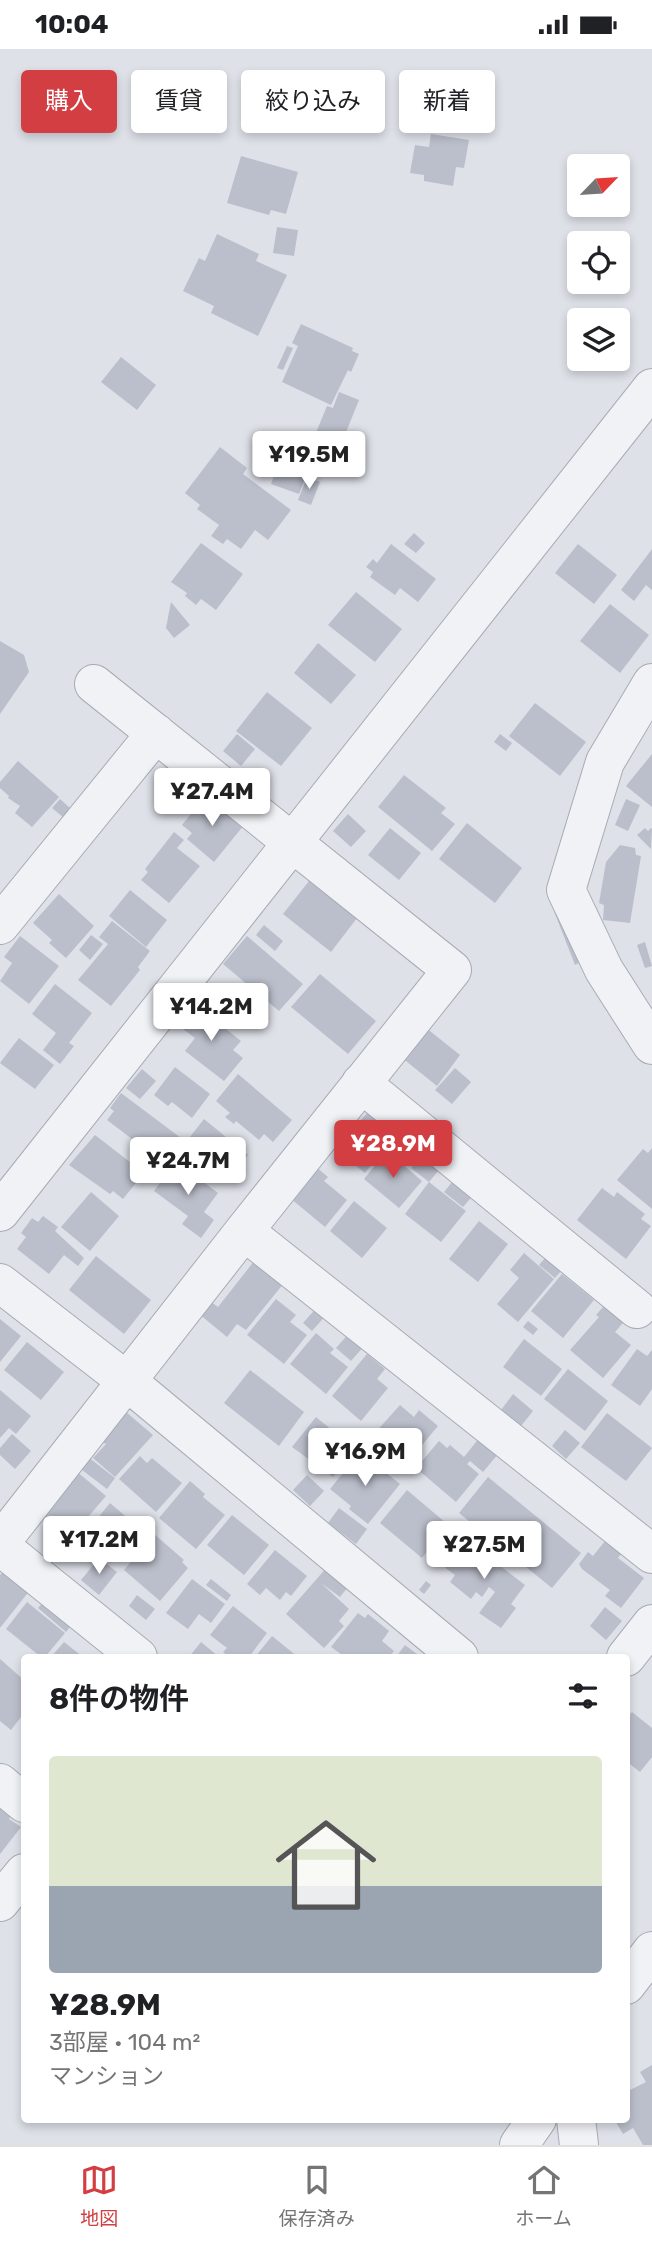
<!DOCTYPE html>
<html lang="ja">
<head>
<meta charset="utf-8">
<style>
	:root { --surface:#fff; --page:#f6f6f6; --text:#202124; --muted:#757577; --line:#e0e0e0; --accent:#d23e41 }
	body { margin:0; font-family:Rubik,"Noto Sans JP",sans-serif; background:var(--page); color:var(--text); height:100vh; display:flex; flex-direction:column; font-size:26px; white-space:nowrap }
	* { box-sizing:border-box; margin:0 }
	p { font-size:23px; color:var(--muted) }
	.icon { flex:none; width:38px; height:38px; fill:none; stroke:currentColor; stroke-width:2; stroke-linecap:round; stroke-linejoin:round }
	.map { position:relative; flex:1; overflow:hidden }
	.side { position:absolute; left:21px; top:1605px; width:609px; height:469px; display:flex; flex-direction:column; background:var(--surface); border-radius:7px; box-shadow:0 4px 10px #0003 }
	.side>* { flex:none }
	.guide { position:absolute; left:21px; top:21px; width:611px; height:63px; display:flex; gap:14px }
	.needle { width:46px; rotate:65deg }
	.tools { position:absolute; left:567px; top:105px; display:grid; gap:14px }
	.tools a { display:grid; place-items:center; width:63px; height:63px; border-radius:7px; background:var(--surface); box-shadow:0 4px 10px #0003; font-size:35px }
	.price { position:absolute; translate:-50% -60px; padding:0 16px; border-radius:7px; background:#fff; color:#222; font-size:23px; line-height:46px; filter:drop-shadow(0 2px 4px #0008) }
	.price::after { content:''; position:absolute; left:50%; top:42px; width:21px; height:16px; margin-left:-10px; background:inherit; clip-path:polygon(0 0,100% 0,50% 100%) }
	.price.current { background:var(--accent); color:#fff }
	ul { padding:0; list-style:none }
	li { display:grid; align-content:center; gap:14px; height:371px; padding:0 28px }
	li span { display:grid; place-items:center; height:217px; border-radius:7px; color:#555 }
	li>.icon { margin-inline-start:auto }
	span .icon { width:126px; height:126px; fill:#fffc; stroke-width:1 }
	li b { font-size:30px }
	h2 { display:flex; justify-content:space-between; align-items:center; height:84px; padding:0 28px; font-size:30px }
	.chip { padding:0 24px; border-radius:7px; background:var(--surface); box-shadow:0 4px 10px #0003; font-size:24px; line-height:63px }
	.chip.current { background:var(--accent); color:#fff }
	.status { display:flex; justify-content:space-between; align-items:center; height:49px; padding:0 35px; background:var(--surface); direction:ltr }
	.status svg { height:19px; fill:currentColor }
	.dock { display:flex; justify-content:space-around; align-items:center; height:98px; border-top:2px solid var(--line); background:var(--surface); font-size:19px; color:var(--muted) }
	.dock a { display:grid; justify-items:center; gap:4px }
	.dock .current { color:var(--accent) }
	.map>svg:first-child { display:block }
</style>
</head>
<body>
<div class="status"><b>10:04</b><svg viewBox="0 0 49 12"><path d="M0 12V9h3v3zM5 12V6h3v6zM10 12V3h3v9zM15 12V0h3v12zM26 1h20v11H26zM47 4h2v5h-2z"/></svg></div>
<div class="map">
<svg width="652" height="2096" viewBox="0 0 652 2096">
	<rect width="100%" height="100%" fill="#dee1e8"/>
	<path fill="#bbbfcb" d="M431 85 469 91 464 119 456 118 453 137 424 132V126L410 124 415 96 429 98Z
		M241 107 298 123 286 165 271 161 269 166 227 154Z
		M277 178 298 181 294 207 273 204Z
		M217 185 259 205 256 212 287 226 258 287 211 264 214 257 183 242 199 209 205 212Z
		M301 275 353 299 352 302 359 305 351 323 348 321 331 356 282 333 298 297 292 294Z
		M287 297 293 299 283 321 277 319Z
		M121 308 156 336 137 361 101 333Z
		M339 343 359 351 334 413 308 403 327 357 333 359Z
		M220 398 247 419 243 425 291 461 268 491 255 481 241 500 227 490 223 495 211 487 219 476 197 460 200 456 185 444Z
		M278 416 306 427 299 445 271 435Z
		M307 428 320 433 311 456 298 451Z
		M414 484 425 494 416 504 404 495Z
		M201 494 243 525 216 561 201 550 196 556 185 547 187 544 171 533Z
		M391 495 436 530 418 553 400 539 395 546 370 528 373 523 366 518 373 510 377 514Z
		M578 495 617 526 594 555 555 524Z
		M652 500V541L646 536 634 552 621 541Z
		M356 543 402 580 375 613 328 576Z
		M171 553 190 576 174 589 166 579Z
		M610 555 649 586 620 624 580 592Z
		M0 592 24 606 29 623 0 665Z
		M318 594 356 626 331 655 294 624Z
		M267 643 312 679 281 717 236 682Z
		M535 654 586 693 560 727 509 687Z
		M237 685 255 700 241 717 223 702Z
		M500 685 512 694 506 702 494 693Z
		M652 705V758L626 737Z
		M18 712 59 748 32 778 15 764 20 757 8 749 9 747 0 739V733Z
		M404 726 446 759 441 764 455 775 432 802 378 758Z
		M206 746 244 776 214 813 187 790 192 784 182 776Z
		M60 750 70 759 63 768 52 759Z
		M626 750 640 756 628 782 615 776Z
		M348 765 366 782 351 798 333 782Z
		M467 774 522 819 495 854 439 810Z
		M390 779 421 804 399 831 368 806Z
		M645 779 648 782 651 779 652 780 651 800 637 786Z
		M174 783 184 791 177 799 200 817 169 854 141 831 148 823 145 820Z
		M620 796 635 799 636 806 641 807 630 874 603 871 604 856 599 854 606 813Z
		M309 832 357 869 331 903 283 865Z
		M130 841 167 871 146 898 109 867Z
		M59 845 94 877 66 909 49 894 52 891 33 874Z
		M560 853 583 912 575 916 552 857Z
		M112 872 150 902 138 918 140 921 111 957 78 931 108 895 99 888Z
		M264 876 283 892 275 902 256 886Z
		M91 886 103 895 90 911 79 901Z
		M20 887 59 917 29 955 0 932 12 914 4 908Z
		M247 887 303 935 279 962 223 915Z
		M645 893 652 917 645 919 637 896Z
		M320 925 376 972 348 1005 291 958Z
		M55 935 92 964 69 994 74 997 60 1015 43 1001 56 984 32 965Z
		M196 956 241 992 233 1001 243 1009 224 1032 185 1002 195 989 179 977Z
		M425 978 460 1006 437 1037 401 1008Z
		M19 989 54 1016 35 1040 0 1014Z
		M175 1018 210 1045 192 1069 172 1053 168 1057 154 1046Z
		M455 1019 471 1033 452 1055 435 1041Z
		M142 1020 156 1032 140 1050 126 1039Z
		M238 1025 292 1071 273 1093 264 1085 259 1091 236 1072 234 1075 225 1068 230 1064 216 1052Z
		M121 1044 181 1089 154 1124 149 1121 157 1109 107 1071 114 1062 110 1059Z
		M367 1064 395 1086 365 1124 332 1098 346 1081 350 1084Z
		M204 1070 248 1106 226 1132 213 1121 216 1117 186 1093Z
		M95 1086 144 1124 123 1150 113 1142 110 1145 69 1116Z
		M652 1099V1160L617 1131 643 1100 648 1104Z
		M425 1101 443 1116 429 1133 411 1119Z
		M387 1102 422 1132 399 1159 364 1130Z
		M176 1112 218 1144 204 1163 214 1171 201 1189 182 1175 188 1167 154 1142Z
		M309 1112 328 1128 324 1132 347 1151 325 1178 284 1144Z
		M457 1127 476 1143 463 1158 444 1143Z
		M429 1133 466 1162 441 1193 405 1165Z
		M602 1139 614 1148 617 1143 645 1165 641 1170 651 1177 626 1210 577 1171Z
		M91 1143 119 1167 90 1202 61 1178Z
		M354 1152 387 1179 362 1209 330 1182Z
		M43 1167 58 1178 55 1182 84 1209 78 1217 64 1206 49 1225 17 1200 26 1188 21 1184 32 1169 38 1173Z
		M479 1172 508 1195 478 1233 449 1210Z
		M551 1202 567 1215 555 1229 539 1216Z
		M524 1204 554 1230 518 1273 497 1255 519 1229 510 1221Z
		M96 1207 151 1251 124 1285 69 1241Z
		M255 1211 284 1234 246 1281 237 1275 227 1288 193 1260 203 1247 218 1258Z
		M562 1225 594 1251 563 1289 531 1262Z
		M276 1250 296 1266 290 1273 307 1286 284 1315 247 1286Z
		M610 1250 629 1267 615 1283 631 1296 603 1329 570 1301 599 1268 596 1266Z
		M319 1256 328 1264 312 1282 303 1274Z
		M0 1270 21 1287 0 1313Z
		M528 1272 538 1280 533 1286 523 1278Z
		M350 1283 365 1296 351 1312 336 1299Z
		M316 1284 334 1300 330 1304 348 1318 326 1345 290 1315Z
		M524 1290 562 1320 541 1347 503 1318Z
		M27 1293 64 1323 41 1351 4 1321Z
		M637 1300 647 1307 652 1301V1340L640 1357 611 1336Z
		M367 1305 385 1320 377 1330 388 1339 361 1372 332 1347Z
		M568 1320 608 1352 585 1382 544 1350Z
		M250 1321 304 1363 279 1397 224 1354Z
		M0 1341 31 1367 16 1385 9 1379 0 1389Z
		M513 1345 533 1362 521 1377 501 1361Z
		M400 1356 414 1368 419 1361 438 1377 407 1414 374 1385Z
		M126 1363 153 1386 115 1428 93 1409 106 1395 101 1392Z
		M607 1364 652 1399 626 1432 581 1398Z
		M316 1368 355 1400 333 1428 292 1398Z
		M565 1381 580 1394 566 1410 552 1397Z
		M12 1385 31 1402 15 1420 0 1406V1399Z
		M480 1388 499 1404 483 1423 470 1412 467 1415 479 1425 456 1453 416 1419 439 1392 447 1399 450 1396 464 1408Z
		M78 1400 115 1429 107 1440 69 1411Z
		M360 1403 400 1435 368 1475 349 1460 351 1457 330 1440Z
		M140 1407 147 1414 152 1409 182 1434 156 1463 119 1430Z
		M69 1416 106 1447 75 1483 78 1486 57 1510 49 1503 70 1479 55 1468 51 1472 34 1458Z
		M307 1426 324 1442 310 1457 293 1441Z
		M488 1428 581 1504 552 1539 459 1464Z
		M190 1432 205 1445 203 1448 225 1466 196 1500 159 1469Z
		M407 1441 459 1485 453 1492 442 1484 440 1486 452 1496 447 1502 435 1492 422 1509 380 1474Z
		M110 1454 144 1483 119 1513 85 1485Z
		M339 1459 367 1480 356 1495 328 1474Z
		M232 1466 269 1496 244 1526 207 1496Z
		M154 1485 184 1511 182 1513 188 1519 160 1552 124 1521Z
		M464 1489 525 1536 511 1555 516 1559 501 1579 479 1564 495 1543 489 1538 482 1548 476 1543 471 1550 450 1533 455 1526 443 1517Z
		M605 1492 621 1505 618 1509 644 1529 621 1559 605 1547 610 1541 582 1520 579 1515 588 1503 593 1507Z
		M275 1501 307 1527 291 1547 286 1543 280 1551 266 1539 260 1546 247 1535Z
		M99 1509 117 1523 99 1546 81 1531Z
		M9 1517 34 1536 0 1579V1526Z
		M328 1517 351 1534 340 1548 321 1534 349 1560 339 1572 344 1577 324 1599 286 1565Z
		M192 1530 225 1555 211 1574 199 1565 188 1580 166 1564Z
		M211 1530 231 1546 227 1552 206 1536Z
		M426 1532 431 1536 424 1545 419 1541Z
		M49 1546 77 1569 66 1583 38 1559Z
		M137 1546 155 1560 146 1571 129 1557Z
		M27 1553 65 1584 45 1608H41L6 1580Z
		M233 1557 267 1584 249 1608H229L223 1603 227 1599 210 1586Z
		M605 1558 622 1572 606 1591 590 1577Z
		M358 1564 365 1569 368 1565 389 1582 382 1592 394 1602 389 1608H345L331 1598Z
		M272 1587 298 1608H255Z
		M64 1593 83 1608H51Z
		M201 1593 219 1608H189Z
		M405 1596 421 1608H396Z
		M0 1610 24 1631V1664L11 1681 0 1672Z
		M632 1663 652 1679V1708L640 1723 626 1712V1670Z
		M0 1758 11 1767 9 1770 21 1778 0 1805Z
		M652 2016V2096H643L633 2079 623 2085 614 2070H626V2043L646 2033 640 2023Z"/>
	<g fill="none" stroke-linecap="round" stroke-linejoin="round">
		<defs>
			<path id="minor" d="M652 634 605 713 566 841 604 921 652 996
				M0 876 156 684
				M361 1034 637 1260
				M0 1163 652 339
				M244 1182 652 1505
				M0 1234 128 1333 459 1608
				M0 1494 244 1182 452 921 94 635
				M0 1497 138 1608
				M626 1608 652 1575
				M0 1734 24 1754
				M0 1853 24 1824
				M626 1936 652 1902
				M576 2070 579 2096
				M519 2096 537 2070"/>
		</defs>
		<use href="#minor" stroke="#a7abb5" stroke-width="40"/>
		<use href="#minor" stroke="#f1f2f6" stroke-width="38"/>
	</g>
</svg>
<div class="tools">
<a><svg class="needle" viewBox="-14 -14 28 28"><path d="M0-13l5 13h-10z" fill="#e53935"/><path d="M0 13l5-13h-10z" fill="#757577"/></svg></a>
<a><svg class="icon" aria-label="locate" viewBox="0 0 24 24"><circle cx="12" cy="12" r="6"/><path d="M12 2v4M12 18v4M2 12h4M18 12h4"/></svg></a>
<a><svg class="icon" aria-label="layers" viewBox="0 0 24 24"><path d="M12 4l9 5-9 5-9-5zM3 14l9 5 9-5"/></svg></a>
</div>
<b class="price" style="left:309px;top:442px">¥19.5M</b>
<b class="price" style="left:212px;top:779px">¥27.4M</b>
<b class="price" style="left:211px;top:994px">¥14.2M</b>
<b class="price current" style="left:393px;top:1131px">¥28.9M</b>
<b class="price" style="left:188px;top:1148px">¥24.7M</b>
<b class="price" style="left:365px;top:1439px">¥16.9M</b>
<b class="price" style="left:99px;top:1527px">¥17.2M</b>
<b class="price" style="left:484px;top:1532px">¥27.5M</b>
<div class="guide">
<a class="chip current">購入</a>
<a class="chip">賃貸</a>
<a class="chip">絞り込み</a>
<a class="chip">新着</a>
</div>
<section class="side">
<h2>8件の物件<svg class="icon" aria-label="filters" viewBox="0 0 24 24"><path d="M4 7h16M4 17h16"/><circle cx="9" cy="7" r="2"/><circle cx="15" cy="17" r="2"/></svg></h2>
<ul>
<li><span style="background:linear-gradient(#dfe7d0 60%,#9aa5b1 0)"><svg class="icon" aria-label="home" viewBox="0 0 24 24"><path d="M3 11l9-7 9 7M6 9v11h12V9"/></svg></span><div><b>¥28.9M</b><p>3部屋 · 104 m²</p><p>マンション</p></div></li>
</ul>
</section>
</div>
<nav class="dock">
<a class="current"><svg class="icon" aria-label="map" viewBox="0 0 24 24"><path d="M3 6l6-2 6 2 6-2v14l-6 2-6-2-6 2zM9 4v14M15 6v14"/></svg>地図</a>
<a><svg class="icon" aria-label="saved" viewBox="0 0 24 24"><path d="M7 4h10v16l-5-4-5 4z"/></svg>保存済み</a>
<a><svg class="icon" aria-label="home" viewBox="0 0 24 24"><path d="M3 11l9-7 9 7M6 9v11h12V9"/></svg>ホーム</a>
</nav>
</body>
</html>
